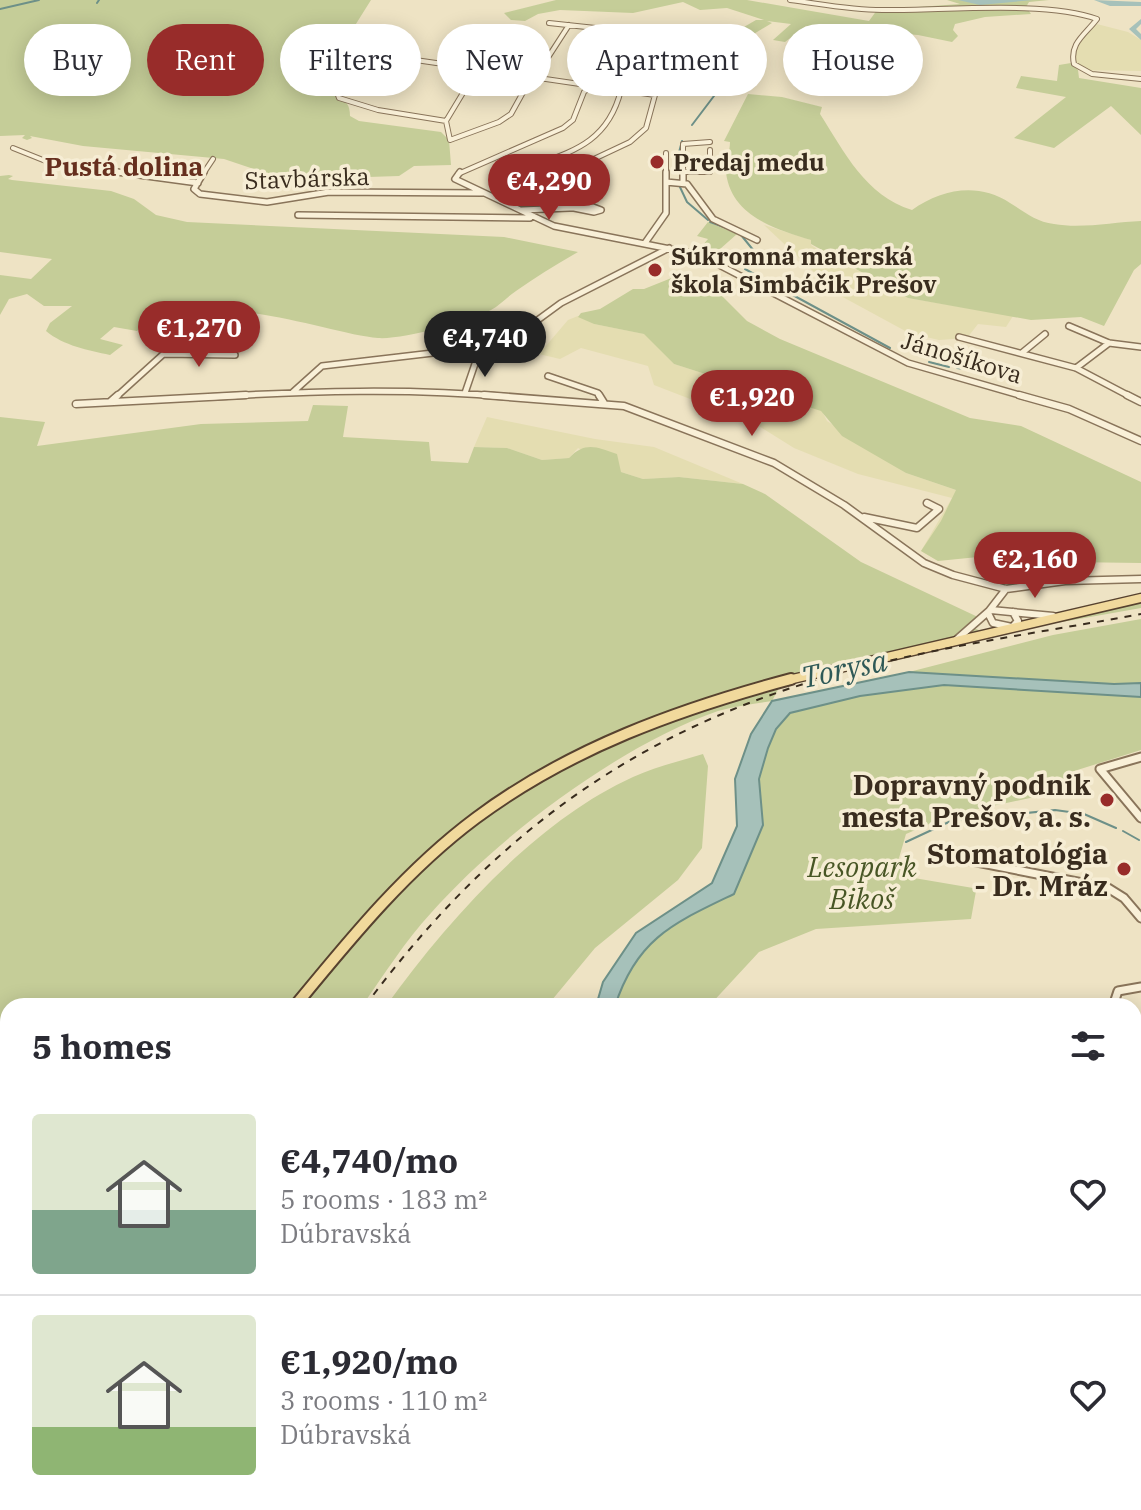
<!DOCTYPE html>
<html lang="en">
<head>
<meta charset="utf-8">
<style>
	:root { --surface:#fff; --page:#f2f2f3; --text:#2b2b33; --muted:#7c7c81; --line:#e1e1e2; --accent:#982c2a }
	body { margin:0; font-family:"IBM Plex Serif",serif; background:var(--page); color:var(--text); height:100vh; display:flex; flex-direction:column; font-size:30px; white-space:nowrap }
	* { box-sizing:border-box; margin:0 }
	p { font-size:26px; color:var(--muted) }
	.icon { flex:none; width:44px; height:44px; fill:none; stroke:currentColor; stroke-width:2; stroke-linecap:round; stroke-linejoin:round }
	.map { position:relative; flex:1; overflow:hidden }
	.panel { position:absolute; left:0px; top:998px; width:1142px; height:512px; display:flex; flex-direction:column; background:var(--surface); border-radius:24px 24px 0 0; box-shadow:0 4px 20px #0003 }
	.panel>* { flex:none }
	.top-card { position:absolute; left:24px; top:24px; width:1094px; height:72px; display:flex; gap:16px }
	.price { position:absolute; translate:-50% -68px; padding:0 18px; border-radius:28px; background:var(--accent); color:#fff; font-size:26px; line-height:52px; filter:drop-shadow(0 2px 4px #0008) }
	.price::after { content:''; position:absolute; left:50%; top:48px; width:24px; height:18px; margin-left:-12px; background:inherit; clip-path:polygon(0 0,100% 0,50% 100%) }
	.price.on { background:#222; color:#fff }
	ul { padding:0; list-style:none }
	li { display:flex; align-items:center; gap:24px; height:200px; padding:0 32px }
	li+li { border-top:2px solid var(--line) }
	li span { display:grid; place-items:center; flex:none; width:224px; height:160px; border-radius:8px; color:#555 }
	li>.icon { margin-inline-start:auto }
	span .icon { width:96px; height:96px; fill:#fffc; stroke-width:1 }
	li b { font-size:34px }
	h2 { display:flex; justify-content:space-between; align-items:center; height:96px; padding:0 32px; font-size:34px }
	.tag { padding:0 28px; border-radius:36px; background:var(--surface); box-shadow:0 4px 20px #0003; font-size:28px; line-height:72px }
	.tag.on { background:var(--accent); color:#fff }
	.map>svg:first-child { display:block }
</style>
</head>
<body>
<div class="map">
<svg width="1141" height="1510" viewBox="0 0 1141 1510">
	<rect width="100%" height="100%" fill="#eee3c4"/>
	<path fill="#e4ddb1" d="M1093 23 1128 32 1141 40V71L1078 70 1072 64 1075 42Z
		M764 225 811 240V245L833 259 885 283 908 298 1013 316 1006 327 978 324 967 338 939 340 909 333 828 289 830 287Z
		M578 316 594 324 645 334 674 364 822 411 827 421 906 473 988 501 938 561 921 551 952 498 858 474 794 448 757 425 654 385 648 366 581 348 560 359 539 354 568 320Z
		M487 417 595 439 654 447 743 484 679 477 643 479 621 472 578 448 569 458 542 460 507 448 474 447Z"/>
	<path fill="#c5cd98" d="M0 0H371L322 78 334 87 336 96C346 101 350 104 350 116L359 121 441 132 449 140 451 165 414 166 399 176 337 178 336 184 311 185 312 180 289 181 224 159 83 146 30 136 32 138 27 140 22 138 25 135 0 136Z
		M556 0H747L869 21 877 10 960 4 947 0H1049L1029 2 1026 7 1031 14 985 17 955 24 953 30 958 36 952 42 918 35 806 26 785 42 773 40 791 24 767 21 772 23 752 35 737 31 756 20H764L727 8 700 10 683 2 633 13 560 10 538 14 525 21 511 20 504 13Z
		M1071 63 1078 70 1079 78 1141 88V135L1111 106 1054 148 1014 138 1066 97 1016 88 1021 76 1057 81 1059 65Z
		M748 94 782 97 822 107 820 114C845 153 865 195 912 210 942 189 978 182 1010 203 1025 212 1036 222 1054 224 1081 229 1114 222 1141 221V264L1134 270 1104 326 1081 317 1031 320 908 298 811 244V240C776 229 732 217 726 173 725 164 730 152 730 142L724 141Z
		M9 175 13 176 8 179 12 180 111 191 134 199 156 215 187 222 504 237 578 252C557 264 536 277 516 291 507 297 500 305 491 310 470 321 402 340 378 338 337 335 228 295 197 319L156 314 137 331 114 327 100 339 123 345 110 355C88 350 64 346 46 331L50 323 72 306H44L27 294 9 299 0 315V275L31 279 52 259 0 252V176Z
		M708 222 737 234 711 257 696 253 708 239 697 236Z
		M674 277 720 294 747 321 780 339 970 418 1021 426 1141 482V563L1068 562 1039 551 938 561 921 551 941 521 956 490 906 473 842 436 821 411 674 364 644 334 594 324 578 317 581 313 600 309 633 289H644Z
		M313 405 348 406 343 437 429 442 431 461 468 463 474 447 507 448 542 460 569 458C585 441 597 447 617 454L621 472 643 479 679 477 743 484 765 494 861 562 980 618 971 627 989 634 1141 601V608L1045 625 780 686 772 701C754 704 735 706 718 711 620 745 499 836 431 913 405 941 384 975 362 1006H8V1257L0 1268V417L45 422 37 446 201 424 308 421Z
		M1141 619V683L1114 684 909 672 1053 635Z
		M944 685 1141 697V750L1071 772 1061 783 1063 791 950 815 906 834 899 858 914 878 973 888 976 891 971 919 816 929 759 952 709 1006H615C637 938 674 923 734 894L763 825 759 779 768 748 776 729 790 713 860 696Z
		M703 754 708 766 702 848 678 880 595 948 547 1006H386C448 920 536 821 633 777 655 767 680 761 703 754Z
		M1141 1120V1510H347L350 1502H1134V1121Z
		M49 1502H204L181 1510H39Z"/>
	<path fill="#a6c1ba" stroke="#6d9088" stroke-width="2" d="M909 672 1114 684 1141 683V697L944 685 860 696 790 713 776 729 768 748 759 779 763 825 734 894C674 923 637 938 615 1006H596L603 982 636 933 712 883 737 826 735 779 751 734 772 701Z"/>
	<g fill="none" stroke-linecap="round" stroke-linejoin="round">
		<path stroke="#6d9088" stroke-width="2" d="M97 3 99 0
			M0 9 39 0
			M692 125 717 92
			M677 160 682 141
			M679 185 687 202 708 220
			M710 222 732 230
			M741 235 754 251 741 266
			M745 269 890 348
			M929 362 949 367
			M957 368 986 372
			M1123 831 1139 840
			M906 842 951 821 1055 810 1084 814 1116 828"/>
		<path fill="#a6c1ba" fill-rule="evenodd" d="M958 0H1033L980 5Z
			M1094 0 1141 2V6H1110Z
			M1141 19V24L1136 29 1141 34V40L1129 29Z"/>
		<defs>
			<path id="minor-far3" d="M790 0C821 4 851 10 882 10 941 11 1045 0 1097 19 1086 34 1069 43 1074 64L1092 74 1141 79
				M549 23 614 30
				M350 38 340 49 655 95 646 128 630 142 562 174
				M616 38 668 44
				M340 49 324 76 335 87 339 98 378 110 446 121 478 68
				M606 52 658 57
				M607 73 649 70
				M446 121 450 140 499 122 511 114 531 78 536 76 569 25
				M13 148 43 160 132 174
				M666 153V174
				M682 172H710V150
				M203 174 213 159
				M458 174 563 128 573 120 584 92 607 73 605 54 621 32
				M512 174C562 153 606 150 621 90
				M683 174V144L710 142"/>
			<path id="minor-far2" d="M117 172 198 183
				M204 172 194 189 200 194 267 202 329 192 483 193
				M460 172 455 179 554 226 700 255 908 363 1026 397
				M516 172 508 176 539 186
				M683 172V183
				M666 182 687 184 713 219 757 240
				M504 202 566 172
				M522 210 593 207 601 210 594 212 574 208
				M298 215 530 218
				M645 243 666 213V172
				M1069 326 1109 343 1141 347
				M959 337 1076 368 1131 397
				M1023 352 1045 334
				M164 354 235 355
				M1076 368 1109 343
				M548 376 598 393 600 397
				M293 392 322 366 484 347 535 322 561 303 669 248
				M465 393 478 355 484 347
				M116 397 180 339
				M210 397C309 391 410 388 509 397"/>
			<path id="minor-far1" d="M484 395 624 406 774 463 844 505 924 563 953 575 1006 589 1065 581 1141 579
				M599 395 604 403
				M1019 395 1069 409 1141 441
				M1127 395 1141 402
				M110 402 118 395
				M76 404 246 395
				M864 517 917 528 939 509 927 503
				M991 610 1053 616
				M988 613 993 623 1012 627 1018 621 1013 612
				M956 640 989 611 1006 589"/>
			<path id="minor" d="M1141 757 1100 769 1141 818
				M936 854 1108 888 1124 898 1141 918
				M1113 1006 1118 991 1141 987"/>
			<path id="major-far2" d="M784 681 1141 598"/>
			<path id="major-far1" d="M295 1006C350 939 406 870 476 818 570 748 679 709 791 679"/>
			<path id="major" d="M0 1404 8 1396
				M0 1427 8 1419"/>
		</defs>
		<use href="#minor-far3" stroke="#89745a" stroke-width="6"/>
		<use href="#minor-far2" stroke="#89745a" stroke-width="8"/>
		<use href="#minor-far1" stroke="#89745a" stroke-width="9"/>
		<use href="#minor" stroke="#89745a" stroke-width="11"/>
		<use href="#major-far2" stroke="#57422f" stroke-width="11"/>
		<use href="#major-far1" stroke="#57422f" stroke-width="14"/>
		<use href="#major" stroke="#57422f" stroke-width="16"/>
		<use href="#minor-far3" stroke="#f9f0d8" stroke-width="4"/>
		<use href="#minor-far2" stroke="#f9f0d8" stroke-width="5"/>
		<use href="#minor-far1" stroke="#f9f0d8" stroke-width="6"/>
		<use href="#minor" stroke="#f9f0d8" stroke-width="7"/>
		<use href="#major-far2" stroke="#f1d99c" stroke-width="8"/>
		<use href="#major-far1" stroke="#f1d99c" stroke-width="10"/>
		<use href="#major" stroke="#f1d99c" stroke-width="12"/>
		<path stroke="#392c1e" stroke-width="2" stroke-dasharray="7 7" stroke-linecap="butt" d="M365 1006C477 855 605 751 785 690 900 651 1022 636 1141 614"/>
		<path stroke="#392c1e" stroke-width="3" stroke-dasharray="19 19" stroke-linecap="butt" d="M0 1498 8 1490"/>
	</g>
	<g fill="#982c2a" stroke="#f6edd4" stroke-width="3">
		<circle cx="657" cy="162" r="8"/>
		<circle cx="655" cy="270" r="8"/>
		<circle cx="1107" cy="800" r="8"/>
		<circle cx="1124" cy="869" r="8"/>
	</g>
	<g text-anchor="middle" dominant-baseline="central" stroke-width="7" stroke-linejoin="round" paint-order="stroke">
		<g font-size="24" font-weight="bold" fill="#392c1e" stroke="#f6edd4" text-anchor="start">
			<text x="673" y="162">Predaj medu</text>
			<text x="671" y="256">Súkromná materská<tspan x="671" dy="28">škola Simbáčik Prešov</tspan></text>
		</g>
		<g font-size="24" fill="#392c1e" stroke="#f6edd4">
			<text transform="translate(307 178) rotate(-2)">Stavbárska</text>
			<text transform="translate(962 357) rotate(17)">Jánošíkova</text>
		</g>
		<g font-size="26" font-weight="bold" fill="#662f1e" stroke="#f6edd4">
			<text x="124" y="166">Pustá dolina</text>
		</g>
		<g font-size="28" font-weight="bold" fill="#392c1e" stroke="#f6edd4" text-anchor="end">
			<text x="1091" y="784">Dopravný podnik<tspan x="1091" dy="32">mesta Prešov, a. s.</tspan></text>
			<text x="1108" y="853">Stomatológia<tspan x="1108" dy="32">- Dr. Mráz</tspan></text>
		</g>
		<g font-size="28" font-style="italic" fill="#485625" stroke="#f6edd4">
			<text x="862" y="866">Lesopark<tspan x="862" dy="32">Bikoš</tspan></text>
		</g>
		<g font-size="30" font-style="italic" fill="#2e5957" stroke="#f6edd4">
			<text transform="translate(844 668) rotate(-12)">Torysa</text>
		</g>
	</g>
</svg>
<b class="price" style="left:549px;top:222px">€4,290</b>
<b class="price" style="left:199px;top:369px">€1,270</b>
<b class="price on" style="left:485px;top:379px">€4,740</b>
<b class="price" style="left:752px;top:438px">€1,920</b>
<b class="price" style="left:1035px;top:600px">€2,160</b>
<div class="top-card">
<a class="tag">Buy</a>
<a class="tag on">Rent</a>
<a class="tag">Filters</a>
<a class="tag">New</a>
<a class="tag">Apartment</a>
<a class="tag">House</a>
</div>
<section class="panel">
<h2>5 homes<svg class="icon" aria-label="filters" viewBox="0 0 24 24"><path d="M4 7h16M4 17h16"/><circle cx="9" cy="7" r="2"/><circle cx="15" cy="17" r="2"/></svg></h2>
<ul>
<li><span style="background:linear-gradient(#dfe7d0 60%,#7fa58c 0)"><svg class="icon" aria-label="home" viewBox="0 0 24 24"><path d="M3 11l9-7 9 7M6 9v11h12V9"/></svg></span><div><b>€4,740/mo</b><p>5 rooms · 183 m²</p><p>Dúbravská</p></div><svg class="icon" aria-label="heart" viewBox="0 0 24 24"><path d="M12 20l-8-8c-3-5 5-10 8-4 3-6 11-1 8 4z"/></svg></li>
<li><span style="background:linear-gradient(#dfe7d0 70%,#8fb573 0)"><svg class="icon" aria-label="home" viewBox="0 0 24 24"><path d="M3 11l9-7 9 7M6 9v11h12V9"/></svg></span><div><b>€1,920/mo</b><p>3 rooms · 110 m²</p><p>Dúbravská</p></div><svg class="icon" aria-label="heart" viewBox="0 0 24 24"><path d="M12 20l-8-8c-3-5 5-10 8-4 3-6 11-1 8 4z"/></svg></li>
</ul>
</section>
</div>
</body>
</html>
